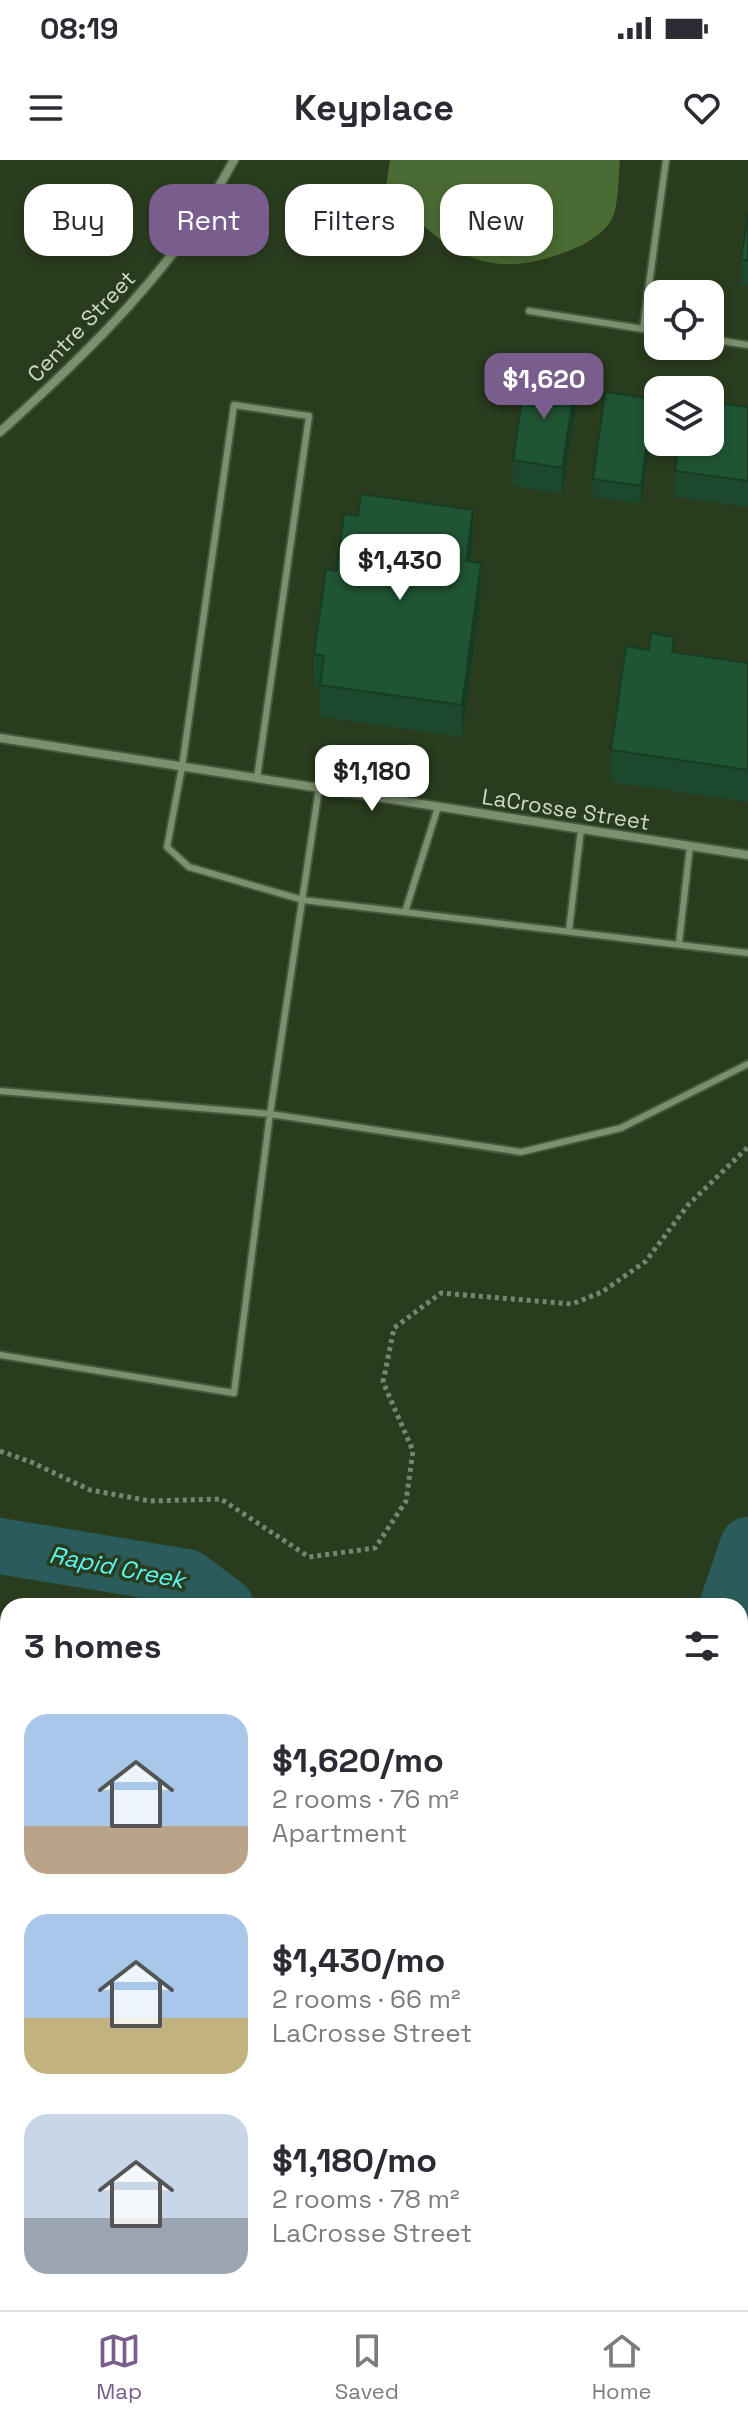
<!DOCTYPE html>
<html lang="en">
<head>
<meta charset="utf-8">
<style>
	:root { --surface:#fff; --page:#f7f7f7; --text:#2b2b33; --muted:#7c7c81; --line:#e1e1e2; --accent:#795d8c }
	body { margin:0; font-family:"Space Grotesk",sans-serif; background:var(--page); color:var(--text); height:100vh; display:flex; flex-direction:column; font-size:30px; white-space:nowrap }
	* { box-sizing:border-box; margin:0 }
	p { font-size:26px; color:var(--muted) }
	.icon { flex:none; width:44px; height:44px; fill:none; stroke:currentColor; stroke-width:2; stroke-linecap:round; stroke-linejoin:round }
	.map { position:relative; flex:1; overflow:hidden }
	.sheet { position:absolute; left:0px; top:1438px; width:748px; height:712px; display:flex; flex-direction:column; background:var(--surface); border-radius:24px 24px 0 0; box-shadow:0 4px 12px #0003 }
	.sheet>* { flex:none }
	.banner { position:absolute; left:24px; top:24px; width:700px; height:72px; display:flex; gap:16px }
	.tools { position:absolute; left:644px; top:120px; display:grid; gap:16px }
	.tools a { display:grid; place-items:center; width:80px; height:80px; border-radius:16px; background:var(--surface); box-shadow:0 4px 12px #0003; font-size:40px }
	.price { position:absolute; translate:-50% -68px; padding:0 18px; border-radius:16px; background:#fff; color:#222; font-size:26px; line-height:52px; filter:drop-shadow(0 2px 4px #0008) }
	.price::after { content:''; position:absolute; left:50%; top:48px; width:24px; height:18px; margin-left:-12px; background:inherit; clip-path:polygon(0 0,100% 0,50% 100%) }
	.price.current { background:var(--accent); color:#fff }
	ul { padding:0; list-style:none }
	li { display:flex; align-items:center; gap:24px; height:200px; padding:0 24px }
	li span { display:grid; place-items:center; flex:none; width:224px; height:160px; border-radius:24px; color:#555 }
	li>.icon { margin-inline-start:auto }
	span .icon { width:96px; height:96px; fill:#fffc; stroke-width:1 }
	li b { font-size:34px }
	h2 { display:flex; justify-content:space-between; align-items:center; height:96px; padding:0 24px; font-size:34px }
	.tag { padding:0 28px; border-radius:24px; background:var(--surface); box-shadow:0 4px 12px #0003; font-size:28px; line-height:72px }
	.tag.current { background:var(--accent); color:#fff }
	.status { display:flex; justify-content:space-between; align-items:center; height:56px; padding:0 40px; background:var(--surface); direction:ltr }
	.status svg { height:22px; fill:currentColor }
	header { display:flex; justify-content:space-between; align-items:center; height:104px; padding:0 24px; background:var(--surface); font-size:36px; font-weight:800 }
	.tab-bar { display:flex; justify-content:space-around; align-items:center; height:112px; border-top:2px solid var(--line); background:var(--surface); font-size:22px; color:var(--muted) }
	.tab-bar a { display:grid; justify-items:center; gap:4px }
	.tab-bar .current { color:var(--accent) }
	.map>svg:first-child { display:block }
</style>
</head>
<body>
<div class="status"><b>08:19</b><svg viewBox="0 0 49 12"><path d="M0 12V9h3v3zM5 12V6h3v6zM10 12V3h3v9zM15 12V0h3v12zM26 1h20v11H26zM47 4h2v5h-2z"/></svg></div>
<header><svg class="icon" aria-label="menu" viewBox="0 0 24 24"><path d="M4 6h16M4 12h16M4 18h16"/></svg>Keyplace<svg class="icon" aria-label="heart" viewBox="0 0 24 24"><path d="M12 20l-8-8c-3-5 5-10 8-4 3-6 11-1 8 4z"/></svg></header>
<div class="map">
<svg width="748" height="2150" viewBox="0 0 748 2150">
	<rect width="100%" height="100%" fill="#2a3c1e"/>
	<path fill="#4a6b32" d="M390 0H620C618 17 619 47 611 61 600 78 578 88 560 94 477 124 437 83 386 26Z"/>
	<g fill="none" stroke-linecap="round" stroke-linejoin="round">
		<path stroke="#2b5c5b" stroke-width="56" d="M0 1386 187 1417 226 1446
			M727 1446 748 1385"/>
		<defs>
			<path id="lane" d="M529 151 643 169
				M658 171 643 169 666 0
				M710 179 748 185
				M257 618 309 256 234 245 182 607 167 687 189 707 303 740 748 793
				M405 752 438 647
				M569 770 581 669
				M679 783 690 686
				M0 931 270 954 521 992 621 968 748 904
				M0 1195 234 1233 270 954 319 628"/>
			<path id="street" d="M0 272C89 192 177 106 234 0
				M0 578 748 695"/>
			<path id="secondary" d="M0 1821 8 1822
				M740 1927 748 1928"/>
		</defs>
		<use href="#lane" stroke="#47573c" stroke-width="10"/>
		<use href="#street" stroke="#47573c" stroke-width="12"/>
		<use href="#secondary" stroke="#47573c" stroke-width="20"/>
		<path stroke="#77866d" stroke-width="5" stroke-dasharray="4 4" stroke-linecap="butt" d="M0 1291 31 1302 90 1330 150 1341 221 1339 309 1397 375 1388 406 1341 413 1291 383 1222 394 1168 441 1133 572 1144 602 1132 646 1101 688 1045 748 987"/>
		<use href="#lane" stroke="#7b906e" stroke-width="6"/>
		<use href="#street" stroke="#7b906e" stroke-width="8"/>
		<use href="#secondary" stroke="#7b906e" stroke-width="16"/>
	</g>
	<path fill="#1c492d" d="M748 54V126L741 125V99Z
		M576 247 562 334 513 326V300Z
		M748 247V347L675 337V311Z
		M653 258 641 344 593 337V319Z
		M358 356 473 382 470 402 481 435 462 577 320 557V527L314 526V494L336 411Z
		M748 503V642L611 622V590Z
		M740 2008 748 2009V2093H740Z"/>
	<path fill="#163c24" d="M576 221V247L562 334V308Z
		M653 239V258L641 344V326Z
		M473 350V382L466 433V401Z
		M481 403V435L462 577V545Z"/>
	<path fill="#205534" stroke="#163c24" stroke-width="2" d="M748 54V101L741 99Z
		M526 214 576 221 562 308 513 300Z
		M605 232 653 239 641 326 593 319Z
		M710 242 748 247V321L675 311 679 282H710Z
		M361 334 473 350 466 401 481 403 462 545 320 525 324 496 314 494 326 409 336 411 344 354 358 356Z
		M651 473 674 477 672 492 748 503V610L611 590 626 486 649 490Z
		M740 2008 748 2009V2068L740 2067Z
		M127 2142H197L196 2150H126Z"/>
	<g text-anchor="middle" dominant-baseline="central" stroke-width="7" stroke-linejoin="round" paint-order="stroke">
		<g font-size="22" fill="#cfdbc8" stroke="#2a3c1e">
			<text transform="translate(81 166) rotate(-46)">Centre Street</text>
			<text transform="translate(566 649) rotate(9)">LaCrosse Street</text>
		</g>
		<g font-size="24" font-style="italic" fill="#5bf9f6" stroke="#2a3c1e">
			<text transform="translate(117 1407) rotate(11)">Rapid Creek</text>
		</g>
	</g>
</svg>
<div class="tools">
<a><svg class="icon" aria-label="locate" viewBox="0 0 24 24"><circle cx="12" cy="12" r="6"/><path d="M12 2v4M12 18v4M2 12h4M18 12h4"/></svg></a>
<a><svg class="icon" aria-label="layers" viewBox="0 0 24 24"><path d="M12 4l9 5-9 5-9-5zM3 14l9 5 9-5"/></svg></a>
</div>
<b class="price current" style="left:544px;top:261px">$1,620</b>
<b class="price" style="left:400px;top:442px">$1,430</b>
<b class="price" style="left:372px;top:653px">$1,180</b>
<div class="banner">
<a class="tag">Buy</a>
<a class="tag current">Rent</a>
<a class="tag">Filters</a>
<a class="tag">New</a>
</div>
<section class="sheet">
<h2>3 homes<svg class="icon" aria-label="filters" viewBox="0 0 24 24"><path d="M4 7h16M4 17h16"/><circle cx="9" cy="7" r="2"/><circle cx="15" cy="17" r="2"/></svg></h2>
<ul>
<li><span style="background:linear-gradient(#a9c7e8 70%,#b9a48a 0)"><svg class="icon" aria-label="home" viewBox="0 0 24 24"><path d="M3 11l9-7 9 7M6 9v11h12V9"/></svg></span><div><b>$1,620/mo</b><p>2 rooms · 76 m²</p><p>Apartment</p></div></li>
<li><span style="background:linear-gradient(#a9c7e8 65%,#c2b280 0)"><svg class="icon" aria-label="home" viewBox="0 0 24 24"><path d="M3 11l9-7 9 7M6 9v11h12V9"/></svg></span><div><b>$1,430/mo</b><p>2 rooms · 66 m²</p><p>LaCrosse Street</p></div></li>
<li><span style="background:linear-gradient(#c9d6e8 65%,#9aa5b1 0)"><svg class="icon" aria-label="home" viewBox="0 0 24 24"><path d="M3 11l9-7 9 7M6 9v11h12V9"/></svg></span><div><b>$1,180/mo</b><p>2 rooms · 78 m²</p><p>LaCrosse Street</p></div></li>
</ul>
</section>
</div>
<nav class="tab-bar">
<a class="current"><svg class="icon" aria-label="map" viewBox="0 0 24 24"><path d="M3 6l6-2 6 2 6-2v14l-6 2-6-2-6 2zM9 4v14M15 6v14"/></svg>Map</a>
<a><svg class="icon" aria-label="saved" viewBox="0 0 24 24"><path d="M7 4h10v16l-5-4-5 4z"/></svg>Saved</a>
<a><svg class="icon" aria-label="home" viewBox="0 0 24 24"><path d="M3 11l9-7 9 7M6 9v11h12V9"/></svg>Home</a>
</nav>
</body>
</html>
